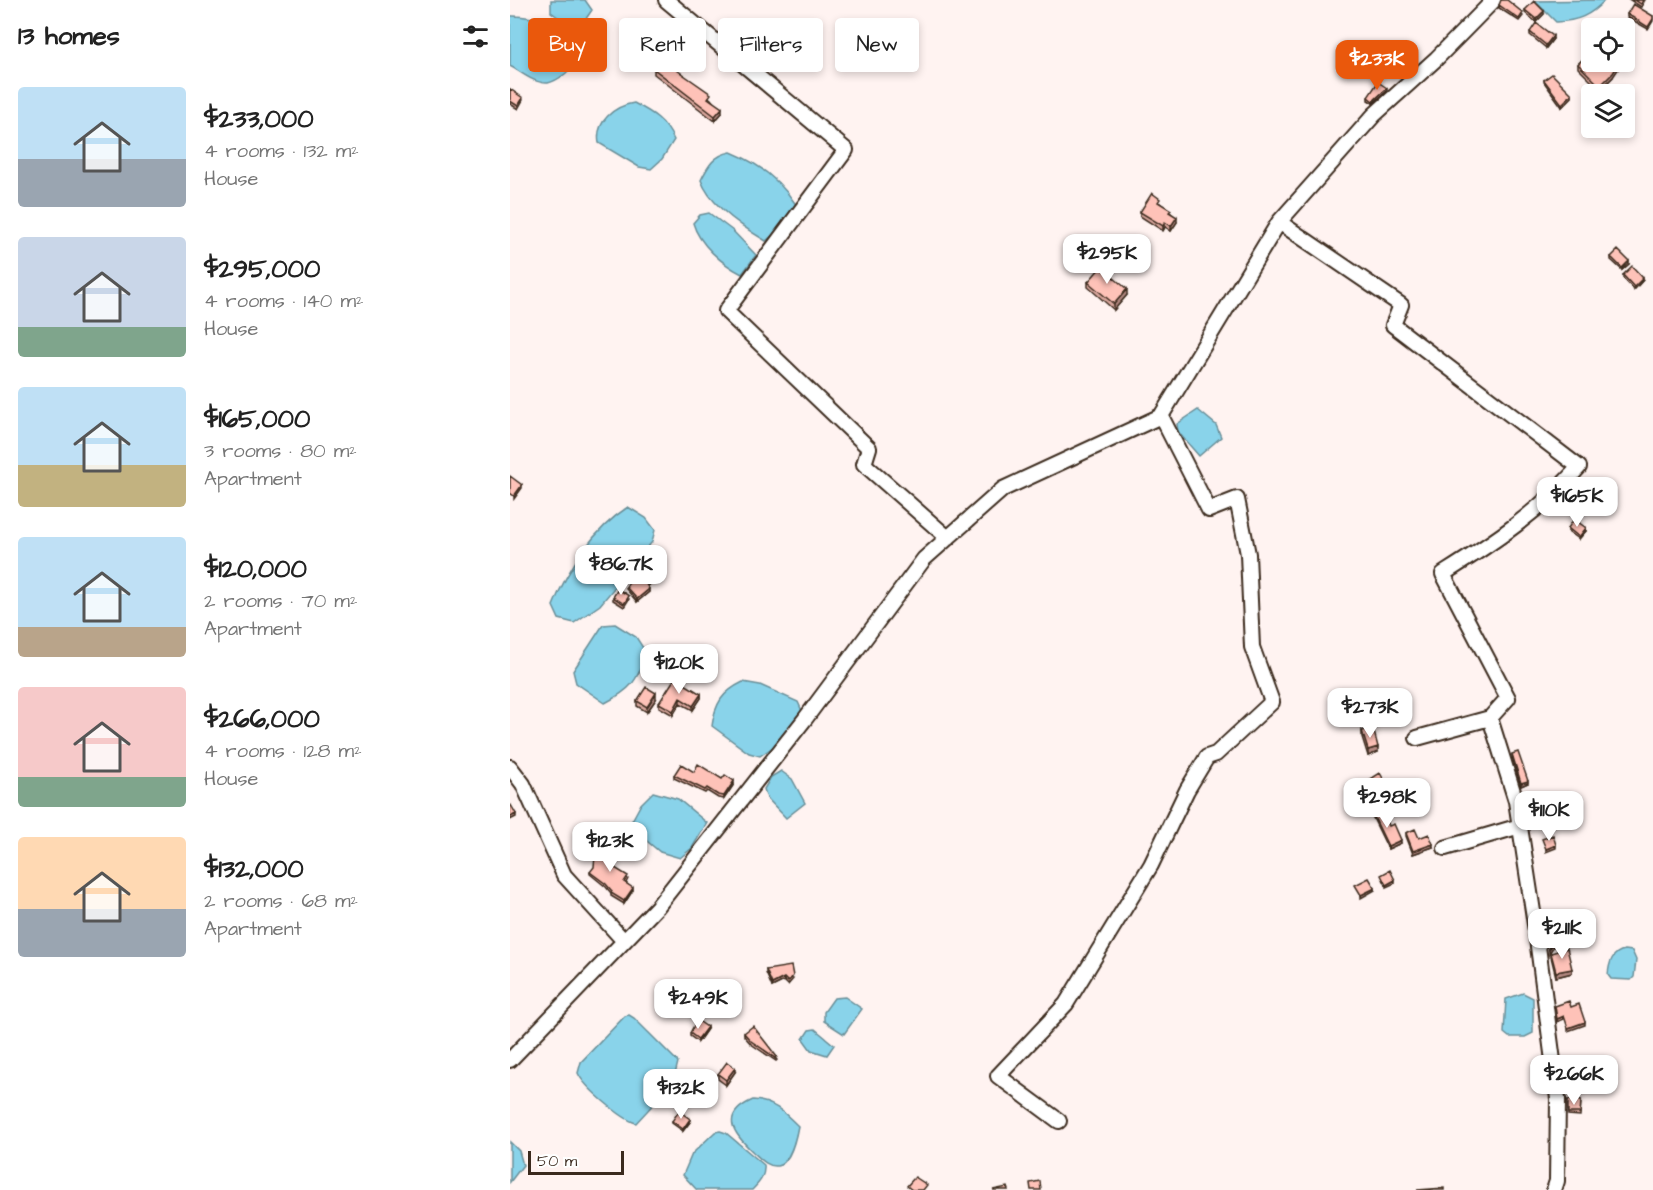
<!DOCTYPE html>
<html lang="en">
<head>
<meta charset="utf-8">
<style>
	:root { --surface:#fff; --page:#f2f2f2; --text:#222; --muted:#767676; --accent:#ea580c }
	body { margin:0; font-family:"Architects Daughter",sans-serif; background:var(--page); color:var(--text); height:100vh; display:flex; flex-direction:column; font-size:22px; white-space:nowrap }
	* { box-sizing:border-box; margin:0 }
	p { font-size:20px; color:var(--muted) }
	.icon { flex:none; width:33px; height:33px; fill:none; stroke:currentColor; stroke-width:2; stroke-linecap:round; stroke-linejoin:round }
	.map { position:relative; flex:1; overflow:hidden }
	.sheet { display:flex; flex-direction:column; background:var(--surface); width:510px }
	.sheet>* { flex:none }
	.banner { position:absolute; left:18px; top:18px; width:570px; height:54px; display:flex; gap:12px }
	.controls { position:absolute; left:1071px; top:18px; display:grid; gap:12px }
	.controls a { display:grid; place-items:center; width:54px; height:54px; border-radius:6px; background:var(--surface); box-shadow:0 3px 9px #0003; font-size:30px }
	.scale { position:absolute; left:18px; bottom:15px; width:96px; box-sizing:border-box; padding-left:6px; border:3px solid #3b2a1e; border-top:0; font-size:16px; line-height:21px; white-space:nowrap; color:#3b2a1e; -webkit-text-stroke:4px #fff; paint-order:stroke }
	.price { position:absolute; translate:-50% -51px; padding:0 14px; border-radius:12px; background:#fff; color:#222; font-size:20px; line-height:39px; filter:drop-shadow(0 2px 3px #0008) }
	.price::after { content:''; position:absolute; left:50%; top:36px; width:18px; height:14px; margin-left:-9px; background:inherit; clip-path:polygon(0 0,100% 0,50% 100%) }
	.price.selected { background:var(--accent); color:#fff }
	ul { padding:0; list-style:none }
	li { display:flex; align-items:center; gap:18px; height:150px; padding:0 18px }
	li span { display:grid; place-items:center; flex:none; width:168px; height:120px; border-radius:6px; color:#555 }
	li>.icon { margin-inline-start:auto }
	span .icon { width:72px; height:72px; fill:#fffc; stroke-width:1 }
	li b { font-size:26px }
	h2 { display:flex; justify-content:space-between; align-items:center; height:72px; padding:0 18px; font-size:26px }
	.chip { padding:0 21px; border-radius:6px; background:var(--surface); box-shadow:0 3px 9px #0003; font-size:21px; line-height:54px }
	.chip.selected { background:var(--accent); color:#fff }
	main { display:flex; flex:1; min-height:0 }
	.map>svg:first-child { display:block }
</style>
</head>
<body>
<main>
<section class="sheet">
<h2>13 homes<svg class="icon" aria-label="filters" viewBox="0 0 24 24"><path d="M4 7h16M4 17h16"/><circle cx="9" cy="7" r="2"/><circle cx="15" cy="17" r="2"/></svg></h2>
<ul>
<li><span style="background:linear-gradient(#bfe0f5 60%,#9aa5b1 0)"><svg class="icon" aria-label="home" viewBox="0 0 24 24"><path d="M3 11l9-7 9 7M6 9v11h12V9"/></svg></span><div><b>$233,000</b><p>4 rooms · 132 m²</p><p>House</p></div></li>
<li><span style="background:linear-gradient(#c9d6e8 75%,#7fa58c 0)"><svg class="icon" aria-label="home" viewBox="0 0 24 24"><path d="M3 11l9-7 9 7M6 9v11h12V9"/></svg></span><div><b>$295,000</b><p>4 rooms · 140 m²</p><p>House</p></div></li>
<li><span style="background:linear-gradient(#bfe0f5 65%,#c2b280 0)"><svg class="icon" aria-label="home" viewBox="0 0 24 24"><path d="M3 11l9-7 9 7M6 9v11h12V9"/></svg></span><div><b>$165,000</b><p>3 rooms · 80 m²</p><p>Apartment</p></div></li>
<li><span style="background:linear-gradient(#bfe0f5 75%,#b9a48a 0)"><svg class="icon" aria-label="home" viewBox="0 0 24 24"><path d="M3 11l9-7 9 7M6 9v11h12V9"/></svg></span><div><b>$120,000</b><p>2 rooms · 70 m²</p><p>Apartment</p></div></li>
<li><span style="background:linear-gradient(#f6c9c9 75%,#7fa58c 0)"><svg class="icon" aria-label="home" viewBox="0 0 24 24"><path d="M3 11l9-7 9 7M6 9v11h12V9"/></svg></span><div><b>$266,000</b><p>4 rooms · 128 m²</p><p>House</p></div></li>
<li><span style="background:linear-gradient(#ffd9b3 60%,#9aa5b1 0)"><svg class="icon" aria-label="home" viewBox="0 0 24 24"><path d="M3 11l9-7 9 7M6 9v11h12V9"/></svg></span><div><b>$132,000</b><p>2 rooms · 68 m²</p><p>Apartment</p></div></li>
</ul>
</section>
<div class="map">
<svg width="1143" height="1190" viewBox="0 0 1143 1190">
	<rect width="100%" height="100%" fill="#fff3f1"/>
	<filter id="ink" filterUnits="userSpaceOnUse"><feTurbulence type="fractalNoise" baseFrequency=".0167" numOctaves="2"/><feDisplacementMap in="SourceGraphic" scale="12" xChannelSelector="R" yChannelSelector="G"/><feConvolveMatrix kernelMatrix="1 2 1 2 8 2 1 2 1" color-interpolation-filters="sRGB"/></filter>
	<g filter="url(#ink)">
		<path fill="#89d3ea" stroke="#6a8f98" stroke-width="1.5" d="M41 0H75L82 10 73 23C60 25 51 20 41 12Z
			M1095 0C1080 16 1068 21 1046 22L1025 1Z
			M0 16C24 15 71 27 64 59 62 66 61 69 55 74 51 77 43 82 38 83 25 84 11 72 0 66Z
			M124 103C143 113 155 120 164 140L152 159 141 169 129 167 89 143C85 122 104 106 124 103Z
			M221 152C248 163 271 181 287 206L275 224 256 241C234 228 200 206 191 180 198 166 204 155 221 152Z
			M199 213 223 231 246 255 232 274C212 264 189 244 183 223L190 215Z
			M688 410 706 425 711 437 689 456 668 432 667 424Z
			M118 507 136 518 145 530 142 542 90 605 64 623 49 619 43 606C58 568 84 529 118 507Z
			M105 624 126 637 137 654C126 682 122 689 95 703L66 683 63 671 93 625Z
			M233 682 250 685 288 702 292 711 263 747 250 756 239 753 202 726C205 704 212 692 233 682Z
			M271 771 282 779 295 803 276 818 257 798 254 789 261 777Z
			M143 792 168 799 197 823 182 848 170 858 150 852 119 826 131 804Z
			M1115 950 1122 951 1126 960 1124 977 1121 980 1101 979 1098 975C1099 963 1102 952 1115 950Z
			M1013 993 1023 998V1033L1015 1037H999L994 1033 996 999Z
			M335 997 352 1009 334 1034 314 1021V1012L324 998Z
			M119 1015 124 1018 168 1062 163 1083 126 1123C112 1119 74 1087 68 1073L71 1062 115 1016Z
			M305 1029 324 1045 317 1055 301 1050 293 1039 299 1030Z
			M243 1100C263 1101 274 1112 288 1126 286 1137 280 1164 267 1166 257 1167 250 1158 243 1152 223 1133 209 1115 243 1100Z
			M210 1131 216 1133 254 1165C255 1176 250 1182 242 1190H187L173 1175 182 1154 205 1132Z
			M0 1142 9 1151 13 1165 0 1182Z"/>
		<g fill="none" stroke-linecap="round" stroke-linejoin="round">
			<defs>
				<path id="minor" d="M156 0 336 150 216 311 359 448 354 464 438 538
					M769 222 891 305 883 325 1069 467C1028 513 984 542 933 574L998 698 980 718 1006 801 1026 931 1048 1099 1047 1181 1044 1190
					M907 738 980 718
					M0 767 13 784 54 875 114 941
					M935 848 1010 826
					M0 1060 147 907 295 719 414 559 493 489 651 416 769 222 864 115 926 59 984 0
					M549 1121 488 1076 556 1004 641 865 677 790 697 757 706 754 762 702 742 647 738 554 727 499 699 510 651 416"/>
			</defs>
			<use href="#minor" stroke="#3b2a1e" stroke-width="18"/>
			<use href="#minor" stroke="#fff" stroke-width="14"/>
		</g>
		<path fill="#daa79e" stroke="#3b2a1e" stroke-width="1.5" d="M1120 0H1135L1131 7Z
			M989 5 1013 16 1009 21 989 8Z
			M1015 10 1034 14 1026 22 1015 13Z
			M1117 14 1143 16V21L1138 29 1117 17Z
			M1020 32 1043 39 1036 48 1020 35Z
			M164 38 154 50 156 55 152 60 201 99 212 113 205 121 144 74V69L146 66 128 53V50Z
			M1082 38 1103 77 1090 90 1068 68V64L1074 58 1073 53 1078 48 1077 47V43Z
			M1034 80 1062 97 1052 107 1034 82Z
			M0 89 13 100 8 109 0 104Z
			M877 91 863 103 858 100V97Z
			M650 203 661 213 667 222 661 231 655 227 653 231 630 216V212Z
			M1101 257 1119 264 1112 270 1101 260Z
			M1113 275 1133 280 1124 290 1113 278Z
			M578 282 617 295 604 310 578 287Z
			M1058 528 1076 531 1069 539 1058 531Z
			M133 563 149 566 143 573 146 579 137 586 139 592 127 602 116 589V587L125 573 123 571V568Z
			M103 597 119 599 114 607 103 600Z
			M191 694V698L183 710 170 703 163 715 149 707V703Z
			M146 699 137 712 127 706V701Z
			M852 731 868 752 858 756 852 737Z
			M1002 754 1018 783 1011 786 1002 757Z
			M184 772 212 779 224 784 214 799 208 798 197 791 195 793 164 778V775Z
			M875 785 862 792 864 800 854 804 848 790V787Z
			M863 815 891 843 878 849 863 818Z
			M896 833 909 838 923 847 903 854 896 836Z
			M106 859 102 866 118 879 116 883 123 890 114 904 101 896V893L96 887 80 874V872Z
			M1041 953 1062 973 1046 977 1041 957Z
			M256 970 283 979 278 985 274 981 262 987 256 973Z
			M197 1029 188 1042 180 1036V1033Z
			M234 1033 267 1060 266 1061 241 1044 234 1036Z
			M225 1072 216 1085 208 1079V1074Z
			M1058 1100H1071L1070 1116 1058 1115Z
			M162 1121 180 1122 173 1131 162 1123Z"/>
		<path fill="#b28881" stroke="#3b2a1e" stroke-width="1.5" d="M1034 11V14L1026 22V19Z
			M164 36V38L153 52V49Z
			M1043 36V39L1036 48V45Z
			M1110 62H1113L1103 77 1090 90V86Z
			M877 88V91L863 103V101Z
			M1062 94V97L1052 107V104Z
			M212 108V113L205 121V116Z
			M667 217V222L661 231V226Z
			M655 222V227L653 231V226Z
			M1119 261V264L1112 270V268Z
			M1133 278V280L1124 290V287Z
			M617 289V295L604 310V304Z
			M12 485V488L4 499V496Z
			M1076 528V531L1069 539V537Z
			M149 563V566L142 574V572Z
			M146 577V579L136 587V584Z
			M139 589V592L127 602V599Z
			M146 693V699L137 712V707Z
			M191 694V698L183 710V706Z
			M170 698V703L163 715V711Z
			M868 747V752L858 756V750Z
			M224 781V784L214 799V796Z
			M1018 781V783L1011 786V783Z
			M875 782V785L861 793V790Z
			M864 797V800L854 804V801Z
			M6 814V817L0 820V817Z
			M891 840V843L878 849V846Z
			M923 844V847L903 854V851Z
			M1046 845V848L1036 852V849Z
			M885 880V883L876 887V885Z
			M123 888V890L114 904V901Z
			M865 888V890L851 898V895Z
			M1050 930V935L1039 954V949Z
			M1062 969V973L1046 977V972Z
			M274 978V981L262 987V984Z
			M1054 1016V1019L1047 1022V1019Z
			M1075 1022V1025L1058 1031V1028Z
			M197 1027V1029L188 1042V1039Z
			M225 1068V1072L216 1085V1080Z
			M180 1119V1122L173 1131V1129Z"/>
		<path fill="#fec2b8" stroke="#3b2a1e" stroke-width="1.5" d="M991 0H997L1013 13 1009 19 989 5Z
			M1125 0H1133L1131 4Z
			M1024 1 1034 11 1026 19 1015 10Z
			M1123 4 1143 16V19L1138 27 1117 14Z
			M143 23 164 36 153 49 156 52 147 63 128 50Z
			M1026 23 1043 36 1036 45 1020 32Z
			M1082 38V62H1110L1103 73 1090 86 1068 64 1076 56 1073 53 1080 46 1077 43Z
			M151 59 201 94 198 98 212 108 205 116 144 69Z
			M1042 74 1062 94 1052 104 1034 80Z
			M868 82 877 88 863 101 858 97Z
			M0 89 13 98 8 106 0 101Z
			M642 193 650 199 648 202 661 210 659 212 667 217 661 226 655 222 653 226 630 212Z
			M1108 250 1119 261 1112 268 1101 257Z
			M1122 266 1133 278 1124 287 1113 275Z
			M591 267 617 289 604 304 578 282Z
			M0 476 12 485 4 496 0 493Z
			M1064 519 1076 528 1069 537 1058 528Z
			M139 555 149 563 142 572 146 577 136 584 139 589 127 599 116 587 126 572 123 568 131 561 133 563Z
			M108 589 119 596 114 604 103 597Z
			M165 678 191 694 183 706 170 698 163 711 149 703Z
			M136 687 146 693 137 707 127 701Z
			M863 728 868 747 858 750 852 731Z
			M1008 752 1018 781 1011 783 1002 754Z
			M171 764 184 772 188 764 212 779 215 775 224 781 214 796 208 795 197 788 195 790 164 775Z
			M870 773 875 782 861 790 864 797 854 801 848 787Z
			M1 805 6 814 0 817V806Z
			M873 810 879 826 884 824 891 840 878 846 863 815Z
			M905 829 909 838 919 834 923 844 903 851 896 833Z
			M1043 835 1046 845 1036 849 1032 839Z
			M86 843 106 856 100 865 118 876 114 882 123 888 114 901 101 893 102 891 96 884 80 872 84 867Z
			M880 870 885 880 876 885 871 875Z
			M859 878 865 888 851 895 845 885Z
			M1042 924 1050 930 1039 949 1036 932Z
			M1057 948 1062 969 1046 972 1041 953Z
			M281 966 283 976 278 982 274 978 262 984 256 970Z
			M1059 1001 1061 1007 1069 1004 1075 1022 1058 1028 1054 1016 1047 1019 1045 1006Z
			M187 1020 197 1027 188 1039 180 1033Z
			M243 1026 267 1057 266 1058 241 1041 234 1033Z
			M217 1062 225 1068 216 1080 208 1074Z
			M1058 1100H1071L1070 1113H1058Z
			M169 1111 180 1119 173 1129 162 1121Z
			M405 1177 417 1185 413 1190H402L397 1186Z
			M530 1181 531 1190H521L520 1183Z
			M497 1187 498 1190H483Z
			M934 1188V1190H907Z"/>
	</g>
</svg>
<div class="controls">
<a><svg class="icon" aria-label="locate" viewBox="0 0 24 24"><circle cx="12" cy="12" r="6"/><path d="M12 2v4M12 18v4M2 12h4M18 12h4"/></svg></a>
<a><svg class="icon" aria-label="layers" viewBox="0 0 24 24"><path d="M12 4l9 5-9 5-9-5zM3 14l9 5 9-5"/></svg></a>
</div>
<div class="scale">50 m</div>
<b class="price selected" style="left:867px;top:91px">$233K</b>
<b class="price" style="left:597px;top:285px">$295K</b>
<b class="price" style="left:1067px;top:528px">$165K</b>
<b class="price" style="left:111px;top:596px">$86.7K</b>
<b class="price" style="left:169px;top:695px">$120K</b>
<b class="price" style="left:860px;top:739px">$273K</b>
<b class="price" style="left:877px;top:829px">$298K</b>
<b class="price" style="left:1039px;top:842px">$110K</b>
<b class="price" style="left:100px;top:873px">$123K</b>
<b class="price" style="left:1052px;top:960px">$211K</b>
<b class="price" style="left:188px;top:1030px">$249K</b>
<b class="price" style="left:1064px;top:1106px">$266K</b>
<b class="price" style="left:171px;top:1120px">$132K</b>
<div class="banner">
<a class="chip selected">Buy</a>
<a class="chip">Rent</a>
<a class="chip">Filters</a>
<a class="chip">New</a>
</div>
</div>
</main>
</body>
</html>
